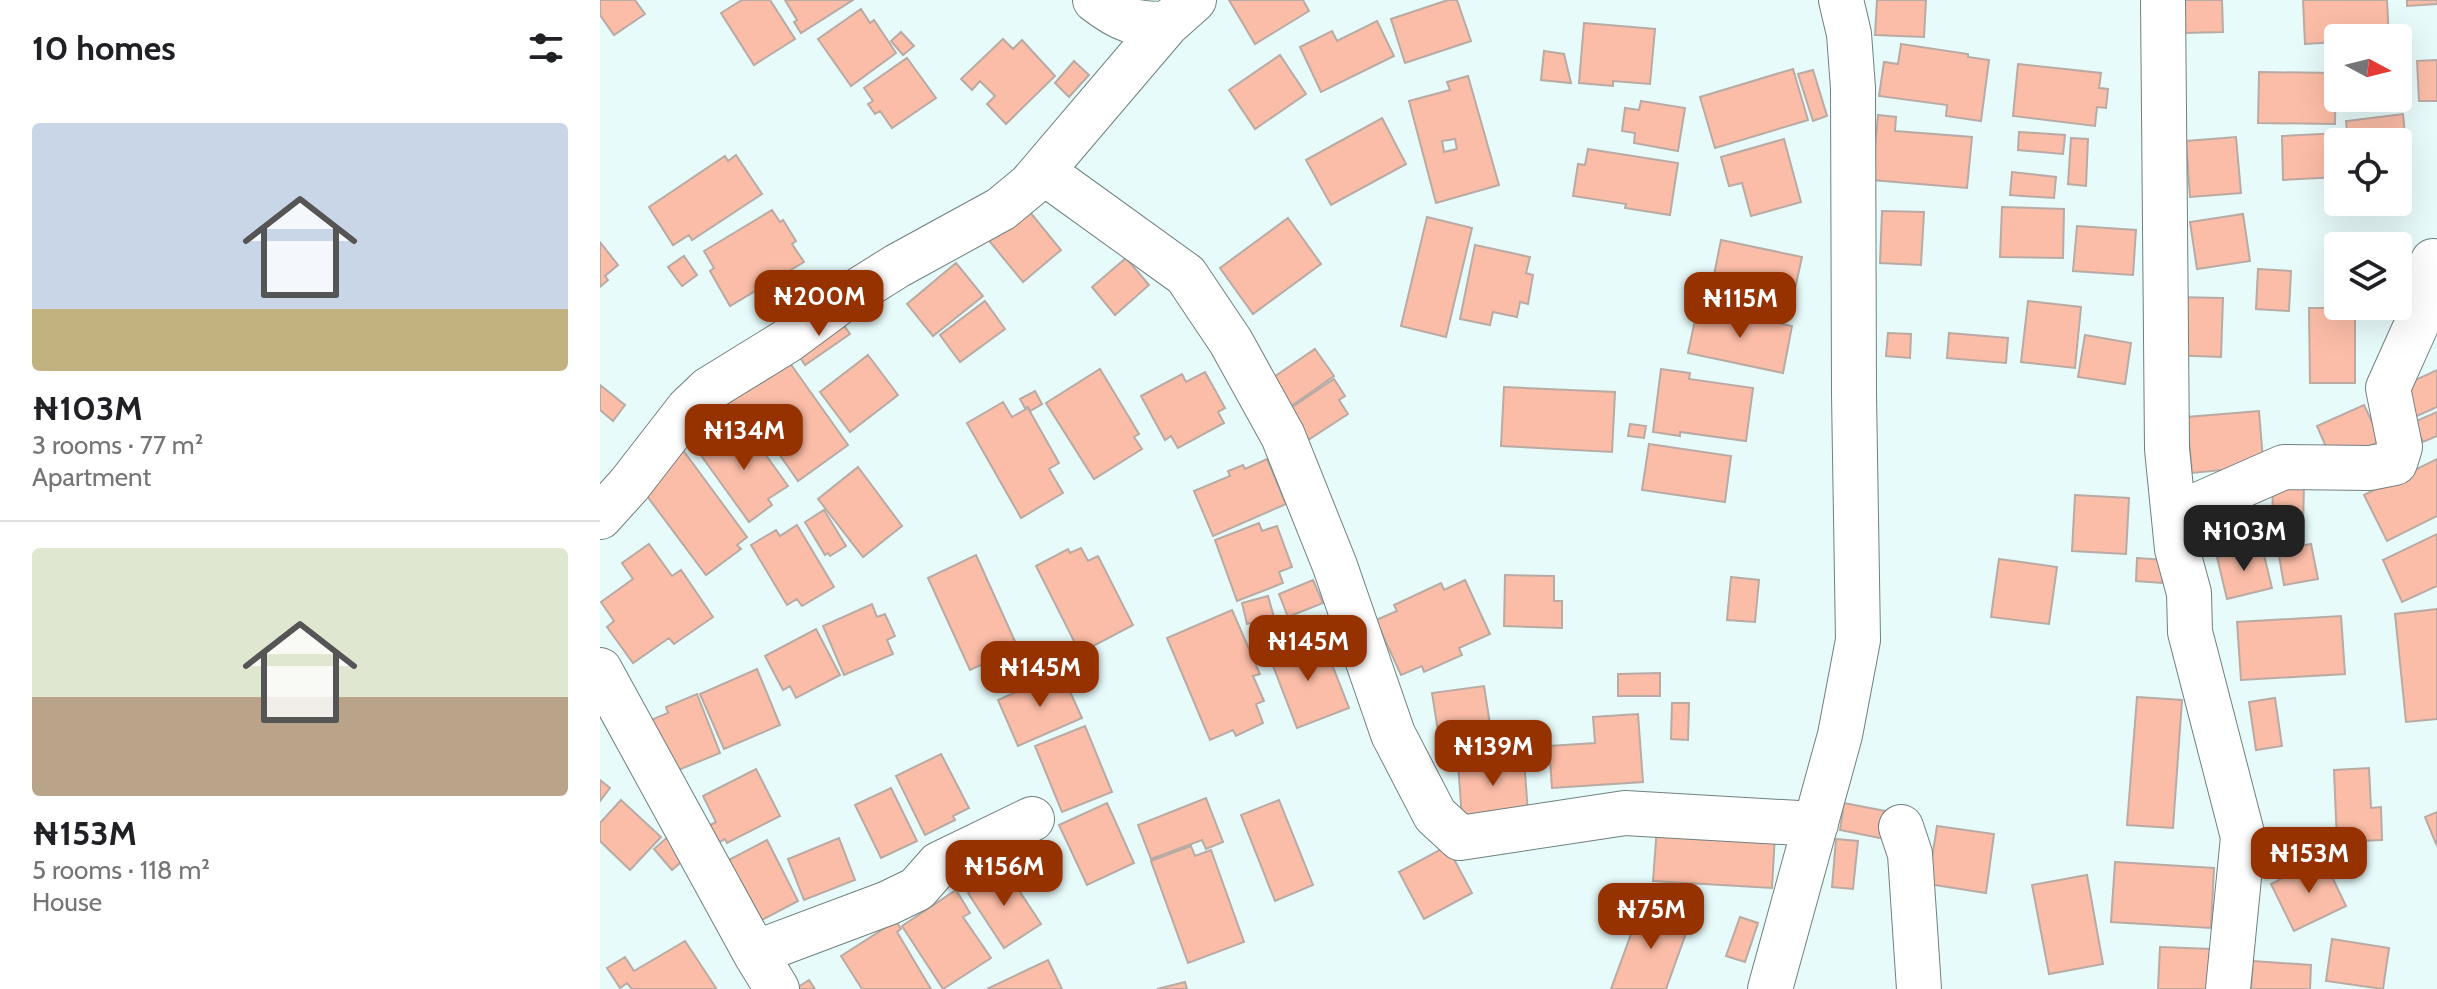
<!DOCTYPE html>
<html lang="en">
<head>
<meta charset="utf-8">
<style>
	:root { --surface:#fff; --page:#f2f2f2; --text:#202124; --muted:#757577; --line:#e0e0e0; --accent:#963200 }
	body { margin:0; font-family:Cabin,sans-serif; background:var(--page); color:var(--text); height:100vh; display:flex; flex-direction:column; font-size:30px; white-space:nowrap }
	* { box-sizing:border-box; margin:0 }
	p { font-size:26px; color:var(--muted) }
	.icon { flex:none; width:44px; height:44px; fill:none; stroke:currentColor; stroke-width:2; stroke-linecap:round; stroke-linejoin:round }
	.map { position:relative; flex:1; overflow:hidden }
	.sheet { display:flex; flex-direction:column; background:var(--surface); width:600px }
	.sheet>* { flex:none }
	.needle { width:52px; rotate:97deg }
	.controls { position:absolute; left:1724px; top:24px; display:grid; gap:16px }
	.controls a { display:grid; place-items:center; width:88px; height:88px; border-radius:8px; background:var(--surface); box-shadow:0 8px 32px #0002; font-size:40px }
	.price { position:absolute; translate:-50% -68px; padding:0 18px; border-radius:16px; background:var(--accent); color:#fff; font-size:26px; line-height:52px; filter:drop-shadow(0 2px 4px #0008) }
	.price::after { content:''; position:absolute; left:50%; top:48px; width:24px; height:18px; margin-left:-12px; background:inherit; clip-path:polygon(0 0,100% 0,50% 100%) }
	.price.current { background:#222; color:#fff }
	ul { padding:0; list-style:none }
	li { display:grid; align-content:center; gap:16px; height:424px; padding:0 32px }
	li+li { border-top:2px solid var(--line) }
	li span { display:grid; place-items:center; height:248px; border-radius:8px; color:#555 }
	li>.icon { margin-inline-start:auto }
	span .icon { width:144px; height:144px; fill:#fffc; stroke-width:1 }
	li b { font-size:34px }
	h2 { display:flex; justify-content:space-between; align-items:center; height:96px; padding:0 32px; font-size:34px }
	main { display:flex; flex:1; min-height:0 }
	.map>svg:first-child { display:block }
</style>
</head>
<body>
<main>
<section class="sheet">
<h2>10 homes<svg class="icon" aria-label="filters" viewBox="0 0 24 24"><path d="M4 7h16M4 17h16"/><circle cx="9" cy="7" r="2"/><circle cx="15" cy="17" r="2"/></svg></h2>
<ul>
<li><span style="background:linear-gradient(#c9d6e8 75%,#c2b280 0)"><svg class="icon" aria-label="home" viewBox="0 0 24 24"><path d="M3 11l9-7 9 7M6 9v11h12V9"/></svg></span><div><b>₦103M</b><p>3 rooms · 77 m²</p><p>Apartment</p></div></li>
<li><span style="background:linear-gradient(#dfe7d0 60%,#b9a48a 0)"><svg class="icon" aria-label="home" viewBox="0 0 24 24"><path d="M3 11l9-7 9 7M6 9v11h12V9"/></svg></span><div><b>₦153M</b><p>5 rooms · 118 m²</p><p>House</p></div></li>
</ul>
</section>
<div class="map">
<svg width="1837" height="989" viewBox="0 0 1837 989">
	<rect width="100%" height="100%" fill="#e7fbfa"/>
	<path fill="#fbbda7" stroke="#b9aaa4" stroke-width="2" fill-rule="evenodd" d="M0 0H35L45 14 14 35 0 15Z
		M142 0H170L195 39 154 65 121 13Z
		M185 0H253L201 33 194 22 197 20Z
		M629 0H703L709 11 655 44Z
		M848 0H857L871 41 805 63 791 19Z
		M1277 0H1326L1324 37 1275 35Z
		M1584 0H1622L1623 32 1585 33Z
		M1703 0H1787L1789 38H1738V42L1705 44Z
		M1807 0H1837V4L1807 6Z
		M261 9 270 23 274 20 296 53 251 86 218 39Z
		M777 21 794 56 721 92 700 47 732 31 737 41Z
		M984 23 1055 29 1050 84 1013 81V86L979 83Z
		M301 32 314 46 303 55 291 41Z
		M403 39 413 49 422 40 455 76 406 124 387 104 395 96 380 81 372 90 361 79Z
		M1301 44 1368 54V57L1389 60 1381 121 1346 116 1347 105 1279 96 1284 62 1298 64Z
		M944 51 964 54 971 83 941 80Z
		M680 55 706 94 655 129 629 90Z
		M307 58 336 98 292 128 280 111 275 114 268 104 273 101 264 88Z
		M1837 60V101H1819L1817 61Z
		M474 61 489 75 469 97 455 83Z
		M1418 64 1501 73 1499 88 1508 89 1506 108 1497 107 1495 126 1413 116Z
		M1193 69 1208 120 1115 148 1100 97Z
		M1213 70 1227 116 1213 121 1198 74Z
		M1659 72 1736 73 1735 124 1658 123Z
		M868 76 899 185 836 203 809 101 850 90 847 82ZM855 139 857 149 844 152 842 141Z
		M1041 101 1085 108 1078 151 1034 143 1035 133 1022 131 1025 108 1039 110Z
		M1803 114 1809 175 1798 177V142H1748L1746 121Z
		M1278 115 1296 117 1295 131 1372 137 1367 188 1272 180Z
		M782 118 806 164 731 205 706 160Z
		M1419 132 1465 135 1463 154 1418 150Z
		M1741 133 1742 142H1738V177L1683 180 1682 136Z
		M1636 137 1641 193 1590 197 1586 141Z
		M1471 138 1488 139 1486 186 1468 184Z
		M1184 139 1201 202 1151 216 1142 183 1129 186 1121 157Z
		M988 149 1078 163 1070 215 1025 208 1026 204 973 196 978 164 985 165Z
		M136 155 162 194 92 240 89 235 73 245 49 207 125 156 128 161Z
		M1412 172 1456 177 1454 198 1410 195Z
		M425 206 461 250 423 282 386 237Z
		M1402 207 1464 209 1463 258 1400 257Z
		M172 210 180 222 183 220 196 241 192 244 204 262 130 306 110 271 114 268 104 251Z
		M1282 211 1324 212 1321 265 1280 263Z
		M1643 214 1650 261 1597 269 1590 222Z
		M827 217 872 228 846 337 801 326Z
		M688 218 721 264 653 314 620 268Z
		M1477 226 1536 230 1533 275 1473 271Z
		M1121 240 1202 257 1191 307 1111 290Z
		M0 242 18 265 5 276 8 280 0 287Z
		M875 245 930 257 926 273 933 275 928 304 920 302 917 317 893 312 890 325 860 319Z
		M84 256 97 275 82 286 68 267Z
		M526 258 549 285 515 315 492 287Z
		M356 263 383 296 333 336 307 304Z
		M1658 269 1691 271 1689 311 1656 309Z
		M1572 297 1623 298 1621 357 1569 355Z
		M385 301 405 329 360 362 340 335Z
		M1428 301 1481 307 1475 368 1421 362Z
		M1098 306 1192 326 1183 373 1088 353Z
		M1709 308H1755V383H1710Z
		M234 311 250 334 205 365 189 341Z
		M1288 333 1311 334 1310 358 1286 356Z
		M1349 333 1408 338 1406 363 1347 358Z
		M1485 335 1531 343 1525 384 1478 377Z
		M180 349 248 445 198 481 170 441 164 445 144 419 129 429 109 401Z
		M715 349 734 376 687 409 668 381Z
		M268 355 298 395 250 432 220 392Z
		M500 369 539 434 534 437 542 449 494 479 446 403Z
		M1061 369 1090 373 1089 379 1153 388 1146 441 1080 432V436L1053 432Z
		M1837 370V407L1808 420 1794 390Z
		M605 372 625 408 618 412 624 423 578 448 571 436 565 440 541 396 582 374 586 382Z
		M734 379 745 396 739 400 748 414 708 440 688 410Z
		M0 385 25 405 13 421 0 410Z
		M904 387 1015 392 1012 452 901 446Z
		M435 391 442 404 430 411 428 407 425 408 420 399Z
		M403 402 412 417 428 408 459 463 449 469 463 493 421 518 367 423Z
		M1764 405 1781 441 1733 463 1717 426Z
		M1659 411 1663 460 1652 467 1592 473 1587 417Z
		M1837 412V436L1823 442 1814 422Z
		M1030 424 1046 426 1044 438 1028 436Z
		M138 425 154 447 158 444 188 486 168 499 172 505 149 522 100 454Z
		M1049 444 1131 456 1125 502 1042 490Z
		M80 446 147 537 137 545 141 549 106 575 35 480Z
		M667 459 686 504 613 536 594 491 630 476 628 471 643 465 645 469Z
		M1837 459V516L1787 541 1764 495Z
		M258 467 302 526 263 557 218 499Z
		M1673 482 1704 483 1703 529H1672Z
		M1475 495 1529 498 1526 554 1472 551Z
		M224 510 246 546 230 556 228 553 225 555 205 522Z
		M659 523 662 531 677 526 692 567 679 572 683 583 637 601 615 540Z
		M197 525 234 587 202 606 197 599 187 605 151 545 176 530 180 536Z
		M1837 534V586L1802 602 1783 560Z
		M49 544 72 576 81 570 113 617 74 644 69 638 33 663 7 627 14 621 1 602 33 579 22 563Z
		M1711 544 1718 579 1684 585 1678 550Z
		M1662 547 1672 588 1627 599 1617 557Z
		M481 548 488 561 498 556 533 625 480 653 436 566 468 549 470 553Z
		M376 555 418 648 370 670 328 578Z
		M1537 558 1565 560 1562 583 1536 581Z
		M1399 559 1457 567 1449 624 1391 617Z
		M905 575 954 576V601H962V628L904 626Z
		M1131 577 1159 580 1155 622 1127 620Z
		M713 580 723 603 688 617 679 594Z
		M865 580 890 634 859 648 862 655 824 672 822 666 801 675 776 620 797 611 794 605 841 583 844 590Z
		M668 596 674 617 647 624 642 603Z
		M272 604 277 617 285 614 295 636 287 640 293 654 244 675 223 626Z
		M1837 609V719L1806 722 1795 614Z
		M632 610 660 674 653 676 664 701 656 704 663 723 636 736 633 730 610 740 567 638Z
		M1741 616 1745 674 1641 680 1637 622Z
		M216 629 240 675 196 698 190 686 183 690 165 656Z
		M694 639 699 654 724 644 749 708 697 728 670 658 679 654 676 646Z
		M157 669 180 725 124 749 100 694Z
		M461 672 482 718 418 746 398 700Z
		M1060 673V696H1018V674Z
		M884 686 892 737 840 744 832 693Z
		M97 694 120 753 66 775 51 720 68 713 66 707Z
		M1537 697 1582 700 1573 828 1527 825Z
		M1675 698 1682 746 1656 750 1649 702Z
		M1072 703H1089L1088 740 1071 739Z
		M1038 714 1043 782 952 788 949 746 995 743 993 717Z
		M485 726 512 792 462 812 435 746Z
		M341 754 369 808 353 816 355 820 325 835 296 776Z
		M924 759 928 813 862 818 858 764Z
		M1769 768 1771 808 1781 807 1782 840 1737 842 1734 770Z
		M156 769 180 816 127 843 125 839 106 849 97 832 116 822 103 796Z
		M0 780 10 788 0 801Z
		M291 788 317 841 281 858 255 805Z
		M606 798 623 842 606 849 602 840 551 859 538 825Z
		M21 800 61 837 30 870 0 841V823Z
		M679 800 713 885 675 901 641 815Z
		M507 803 534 863 487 885 459 825Z
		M1244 803 1296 813 1290 840 1240 830Z
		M1837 812V846L1825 817Z
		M1337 826 1394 834 1386 893 1328 884Z
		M1057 827 1175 834 1172 888 1053 881Z
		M70 835 88 856 72 870 54 849Z
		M239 838 255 880 204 900 188 859Z
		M1236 839 1258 841 1253 889 1232 887Z
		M167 840 198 901 154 924 123 863Z
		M591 846 595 856 611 850 644 942 588 963 551 861Z
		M847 846 872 893 824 919 799 872Z
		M1723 858 1746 906 1694 931 1671 884Z
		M1515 862 1614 868 1611 928 1511 922Z
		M405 869 441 924 404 948 368 893Z
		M1487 875 1503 964 1449 974 1432 885Z
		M356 890 370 913 363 917 391 958 343 989 302 926Z
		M1042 904 1090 922 1066 989H1011Z
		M1140 917 1158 923 1145 962 1126 956Z
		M296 921 301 929 297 932 331 989H262L241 956Z
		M1732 939 1789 948 1783 989 1726 981Z
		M85 941 116 988 114 989H32L27 983 20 988 7 968 25 957 34 971Z
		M1560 947 1612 949 1610 989H1558Z
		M448 960 462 989H387Z
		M1653 961 1711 965 1710 989H1651Z
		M209 980 215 989H195Z
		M585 982 587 989H557Z"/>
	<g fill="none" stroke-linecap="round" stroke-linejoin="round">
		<defs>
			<path id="minor" d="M495 0C522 21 533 24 567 24
				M1563 0 1567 449 1577 549 1589 593 1590 632 1643 837 1628 989
				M442 171 586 275 631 342 683 436 735 566 793 734 835 815 860 838 1025 813 1216 824
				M1575 515 1684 467 1770 468 1795 463 1800 447 1788 388 1828 299 1833 261 1837 262
				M0 517 29 485 88 409 109 389 187 341 241 301 297 266 401 209 430 185 567 24 594 0
				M0 670 155 953 177 989
				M1301 827 1310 854 1319 989
				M155 953 288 903 317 889 339 864 432 819
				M1170 989 1240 735 1258 640 1254 394 1253 88 1249 34 1241 0"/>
		</defs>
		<use href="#minor" stroke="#6f807f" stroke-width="46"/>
		<use href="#minor" stroke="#fff" stroke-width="44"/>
	</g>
</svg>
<div class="controls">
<a><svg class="needle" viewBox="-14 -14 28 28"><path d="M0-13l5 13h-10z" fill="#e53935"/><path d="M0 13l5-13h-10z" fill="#757577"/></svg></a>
<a><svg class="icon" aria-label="locate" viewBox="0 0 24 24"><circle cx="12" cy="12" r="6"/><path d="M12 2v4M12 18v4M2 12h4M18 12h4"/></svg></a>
<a><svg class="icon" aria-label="layers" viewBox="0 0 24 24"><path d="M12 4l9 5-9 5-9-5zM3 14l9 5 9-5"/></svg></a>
</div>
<b class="price" style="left:219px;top:338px">₦200M</b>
<b class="price" style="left:1140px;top:340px">₦115M</b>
<b class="price" style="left:144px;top:472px">₦134M</b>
<b class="price current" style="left:1644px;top:573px">₦103M</b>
<b class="price" style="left:708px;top:683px">₦145M</b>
<b class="price" style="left:440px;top:709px">₦145M</b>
<b class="price" style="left:893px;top:788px">₦139M</b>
<b class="price" style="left:1709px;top:895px">₦153M</b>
<b class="price" style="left:404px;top:908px">₦156M</b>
<b class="price" style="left:1051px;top:951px">₦75M</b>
</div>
</main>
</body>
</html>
